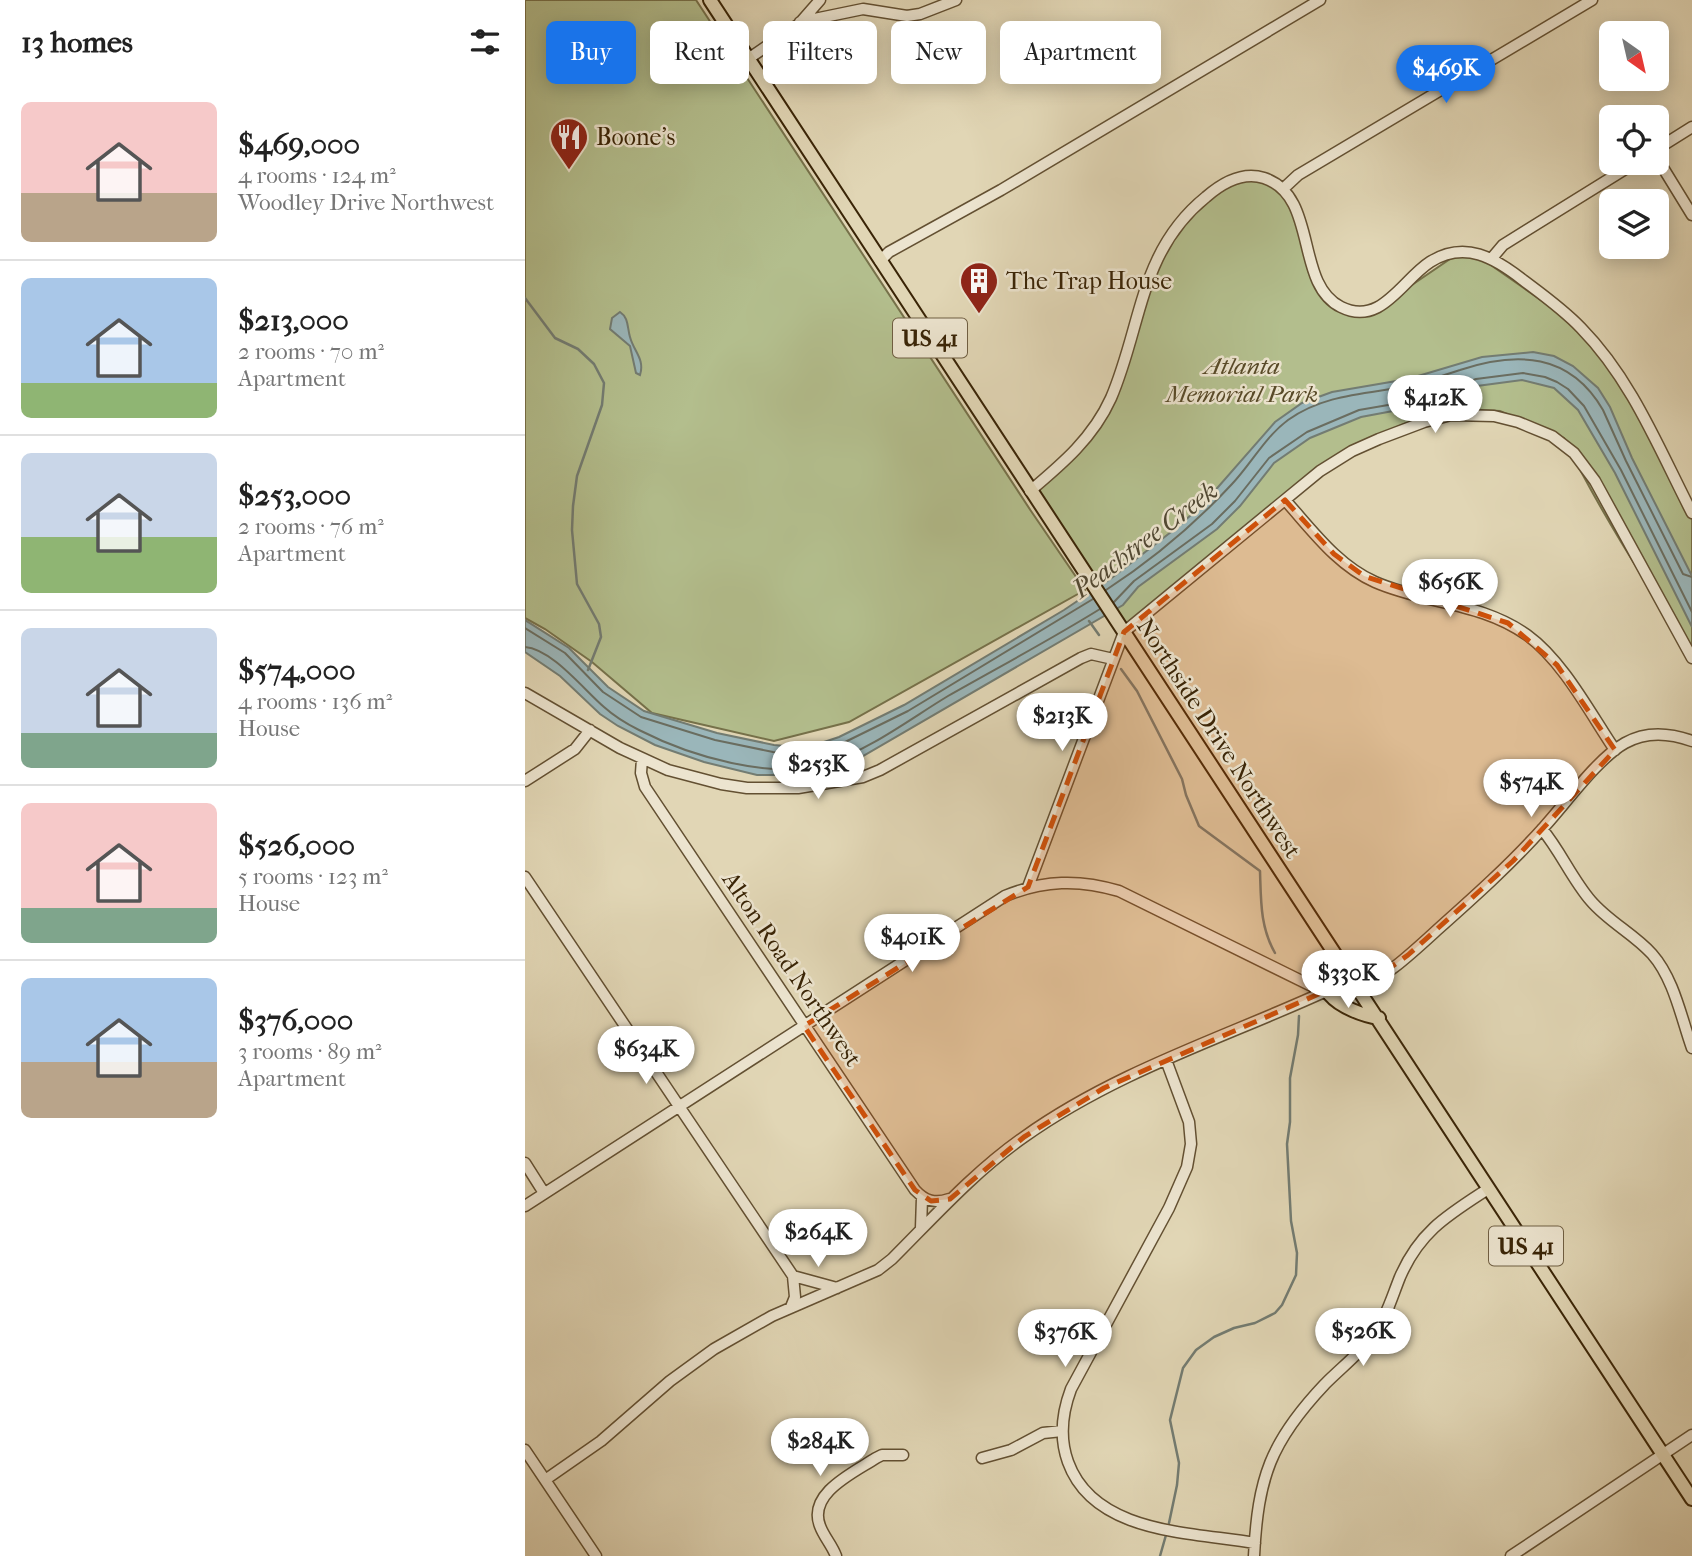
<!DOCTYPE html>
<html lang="en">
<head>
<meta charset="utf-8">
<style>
	:root { --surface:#fff; --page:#f2f2f2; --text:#222; --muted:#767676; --line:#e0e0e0; --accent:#1a73e8 }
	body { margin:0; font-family:"IM FELL French Canon",serif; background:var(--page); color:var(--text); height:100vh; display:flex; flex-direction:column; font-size:26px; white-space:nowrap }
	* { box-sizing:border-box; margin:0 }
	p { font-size:23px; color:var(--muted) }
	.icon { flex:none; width:38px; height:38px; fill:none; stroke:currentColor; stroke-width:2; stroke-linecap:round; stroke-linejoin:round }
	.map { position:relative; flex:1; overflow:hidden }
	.panel { display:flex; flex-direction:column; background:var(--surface); width:525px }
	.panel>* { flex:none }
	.hud { position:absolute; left:21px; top:21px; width:665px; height:63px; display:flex; gap:14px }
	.needle { width:46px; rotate:146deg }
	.controls { position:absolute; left:1074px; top:21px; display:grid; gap:14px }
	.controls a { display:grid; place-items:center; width:70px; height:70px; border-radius:10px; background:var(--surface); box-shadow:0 4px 18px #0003; font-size:35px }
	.price { position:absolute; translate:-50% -60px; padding:0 16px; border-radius:24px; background:#fff; color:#222; font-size:23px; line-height:46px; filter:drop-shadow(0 2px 4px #0008) }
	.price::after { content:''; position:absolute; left:50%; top:42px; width:21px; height:16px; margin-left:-10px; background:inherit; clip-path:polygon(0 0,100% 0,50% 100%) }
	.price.active { background:var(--accent); color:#fff }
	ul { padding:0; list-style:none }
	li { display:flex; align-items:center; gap:21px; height:175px; padding:0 21px }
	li+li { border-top:2px solid var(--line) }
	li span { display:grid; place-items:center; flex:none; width:196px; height:140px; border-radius:10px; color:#555 }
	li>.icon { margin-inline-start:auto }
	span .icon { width:84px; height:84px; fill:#fffc; stroke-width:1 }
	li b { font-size:30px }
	h2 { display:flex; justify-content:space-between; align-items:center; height:84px; padding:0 21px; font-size:30px }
	.pill { padding:0 24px; border-radius:10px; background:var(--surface); box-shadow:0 4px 18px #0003; font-size:24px; line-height:63px }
	.pill.active { background:var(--accent); color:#fff }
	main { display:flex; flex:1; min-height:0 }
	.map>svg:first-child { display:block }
</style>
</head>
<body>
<main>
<section class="panel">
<h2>13 homes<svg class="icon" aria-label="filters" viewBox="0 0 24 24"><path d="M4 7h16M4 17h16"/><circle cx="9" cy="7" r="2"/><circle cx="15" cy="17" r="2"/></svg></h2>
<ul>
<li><span style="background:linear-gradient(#f6c9c9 65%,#b9a48a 0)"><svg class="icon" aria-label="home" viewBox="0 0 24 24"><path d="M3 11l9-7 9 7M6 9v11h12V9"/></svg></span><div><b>$469,000</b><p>4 rooms · 124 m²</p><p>Woodley Drive Northwest</p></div></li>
<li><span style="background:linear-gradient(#a9c7e8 75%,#8fb573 0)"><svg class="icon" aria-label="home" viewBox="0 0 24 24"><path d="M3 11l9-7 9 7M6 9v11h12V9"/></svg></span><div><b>$213,000</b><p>2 rooms · 70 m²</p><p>Apartment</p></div></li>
<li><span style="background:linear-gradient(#c9d6e8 60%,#8fb573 0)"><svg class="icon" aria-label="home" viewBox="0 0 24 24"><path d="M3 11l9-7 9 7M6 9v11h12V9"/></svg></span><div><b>$253,000</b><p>2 rooms · 76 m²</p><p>Apartment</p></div></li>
<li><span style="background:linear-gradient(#c9d6e8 75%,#7fa58c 0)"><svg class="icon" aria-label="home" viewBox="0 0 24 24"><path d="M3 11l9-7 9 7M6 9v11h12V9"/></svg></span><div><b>$574,000</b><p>4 rooms · 136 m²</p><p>House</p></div></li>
<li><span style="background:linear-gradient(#f6c9c9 75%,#7fa58c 0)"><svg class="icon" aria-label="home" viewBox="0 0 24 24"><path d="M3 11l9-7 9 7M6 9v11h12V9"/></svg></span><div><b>$526,000</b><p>5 rooms · 123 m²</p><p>House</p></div></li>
<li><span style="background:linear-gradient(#a9c7e8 60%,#b9a48a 0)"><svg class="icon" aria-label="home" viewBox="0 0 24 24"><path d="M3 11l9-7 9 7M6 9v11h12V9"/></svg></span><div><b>$376,000</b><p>3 rooms · 89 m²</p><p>Apartment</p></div></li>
</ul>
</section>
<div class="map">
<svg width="1167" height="1556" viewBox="0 0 1167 1556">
	<rect width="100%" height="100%" fill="#e1d6b5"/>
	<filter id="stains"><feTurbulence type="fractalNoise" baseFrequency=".00286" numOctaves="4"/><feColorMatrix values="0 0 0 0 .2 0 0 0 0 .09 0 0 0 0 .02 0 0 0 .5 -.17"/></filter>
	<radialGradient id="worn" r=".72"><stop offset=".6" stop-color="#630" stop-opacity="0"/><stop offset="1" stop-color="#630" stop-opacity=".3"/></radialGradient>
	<path fill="#b3be8d" stroke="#76714a" stroke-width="2" d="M0 0H171L506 511 560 590 324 722 249 741 127 713 67 662 20 629 0 618Z
		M727 173 758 186 797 294 821 312H855L881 289 928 257 950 254 1026 307 1085 360 1167 512V652C1120 583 1075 512 1039 438L975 411 939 409 879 424 827 446 597 635 568 577 513 490 581 412 641 243 670 200Z"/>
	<path fill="#9ab6ba" stroke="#737c72" stroke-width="2" d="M95 312C104 318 102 327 105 337 109 352 120 359 115 375L111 373 105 346 85 329 87 318Z
		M1008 352 1029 356 1048 366 1073 388 1085 407 1107 458 1167 576V627L1090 473 1053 410 1029 388 997 380 952 386 900 405 836 417 785 438 749 463 715 506 692 529 613 587 598 605 338 756 308 769 276 775H232L179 762 130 745 93 726 75 714 35 676 0 652V620L44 648 83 687 119 711 192 733 249 745 271 747 293 744 314 737 379 705 539 610 588 577 655 525 680 502 750 422 777 403 807 392 883 379 957 357Z"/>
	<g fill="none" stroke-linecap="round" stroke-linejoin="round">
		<path stroke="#6a6d60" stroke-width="2" d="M581 590C627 560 670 524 707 484 726 464 740 437 763 420 799 394 842 394 884 386 901 382 918 375 935 370 992 351 1045 353 1078 410L1101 461 1158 574 1167 577
			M589 602 609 581 687 524 710 501 744 458 782 432 834 410 898 399 951 379 998 373 1020 377 1032 382 1043 389 1059 406 1096 470 1167 612
			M0 628 40 653 78 692 116 717 190 740 248 752 271 754 294 751 316 744 383 711 568 599
			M0 647C27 649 59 690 79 707 89 716 102 724 114 730 165 756 247 781 303 763 346 749 385 719 423 696 474 667 525 640 575 609"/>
		<path stroke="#737c72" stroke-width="2.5" d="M0 298 30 338 53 349 69 364 79 383 77 405 52 476 48 506 47 530 52 584 74 624 76 637 63 670
			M564 621 574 635
			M596 669 612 691 657 779 661 795 674 826 735 871C736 900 735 927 750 953
			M644 1523 652 1485 654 1463 645 1420 658 1368 671 1350 689 1337 709 1328 730 1323 750 1313 757 1305 771 1275 772 1253 766 1221 762 1144 765 1122V1078L773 1035 774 1016
			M635 1556 641 1535"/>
		<defs>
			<path id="minor" d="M275 22 338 9 382 16 395 14 431 0
				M223 59 274 24 295 0
				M1132 149 1167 127
				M1132 158 1167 215
				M758 189 773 175 1067 0
				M967 258 978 245 1110 163
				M355 261 364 252 476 190 795 0
				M505 491C537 464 568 438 586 398 617 326 614 251 681 197 697 183 717 171 739 178 794 196 769 284 816 307 856 327 877 280 905 262 940 240 970 258 998 280 1018 295 1039 310 1056 328 1107 380 1134 449 1167 513
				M760 500C787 530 812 565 850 582 900 604 956 602 1002 635 1038 661 1065 713 1090 750
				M0 693 95 748 143 770 196 784 222 788H273L338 777 355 770 556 658 566 654 588 659
				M117 759 116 773 120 787 390 1190C400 1201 410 1204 424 1199
				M0 781 50 749 65 730
				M1017 829C1036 852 1047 879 1066 901 1084 922 1109 934 1127 954 1149 979 1156 1017 1167 1048
				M0 877 268 1276 270 1297 266 1307
				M503 887 599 632 795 471 827 451 854 439 899 422 926 415 969 416 993 422 1027 436 1049 453 1070 481 1167 658
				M641 1060 664 1122 666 1144 662 1167 644 1208 546 1389C537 1413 534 1437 543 1462 569 1534 666 1532 730 1543
				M0 1163 19 1193
				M0 1206 480 896C519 880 554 879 594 891L805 995C813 996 819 996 826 993 856 982 888 952 912 930 949 897 986 864 1019 827 1041 803 1073 758 1100 743 1121 731 1145 733 1167 741
				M396 1228 397 1198
				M268 1276 312 1288
				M0 1450 71 1556
				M457 1458 486 1450 518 1433 537 1431
				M20 1480 76 1441 145 1381 189 1349 247 1316 353 1270 367 1259C410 1216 449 1172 499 1137 590 1072 698 1038 799 992
				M311 1556C307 1545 299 1537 295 1526 282 1493 330 1472 351 1458L357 1455H378
				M729 1556C733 1478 745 1442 800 1384 816 1368 835 1353 849 1335 861 1318 867 1297 875 1277 895 1231 923 1215 963 1189
				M986 1556 1167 1435"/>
			<path id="major" d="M185 0 1167 1499
				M791 988 807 982 817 963
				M805 995C815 1007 839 1016 854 1018"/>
		</defs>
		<use href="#minor" stroke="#635032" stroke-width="13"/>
		<use href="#major" stroke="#392406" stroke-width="16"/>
		<use href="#minor" stroke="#ece4cf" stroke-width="10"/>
		<use href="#major" stroke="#e1d6b5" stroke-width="12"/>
	</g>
	<path fill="#ce510b" fill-opacity="0.2" stroke="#ce510b" stroke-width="5" stroke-dasharray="14 9" stroke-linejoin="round" d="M760 500 809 554 839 576 983 623 1032 665 1090 750 988 861 883 955 835 989 828 979 579 1088 499 1137 425 1199 406 1201 390 1190 279 1026 503 887 599 632Z"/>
	<defs>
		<symbol id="restaurant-pin" viewBox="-11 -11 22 30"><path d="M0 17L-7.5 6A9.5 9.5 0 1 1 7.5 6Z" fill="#8f2418" stroke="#ece4cf"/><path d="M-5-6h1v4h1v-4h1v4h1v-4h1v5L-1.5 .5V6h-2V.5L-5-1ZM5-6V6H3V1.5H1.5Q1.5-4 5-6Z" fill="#fff"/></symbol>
		<symbol id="building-pin" viewBox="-11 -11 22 30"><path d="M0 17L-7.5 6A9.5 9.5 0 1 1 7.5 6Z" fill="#8f2418" stroke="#ece4cf"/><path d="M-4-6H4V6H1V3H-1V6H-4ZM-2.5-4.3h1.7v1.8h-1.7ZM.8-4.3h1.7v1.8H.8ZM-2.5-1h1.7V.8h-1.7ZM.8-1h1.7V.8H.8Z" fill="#fff"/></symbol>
	</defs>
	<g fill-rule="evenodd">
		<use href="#restaurant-pin" x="22" y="115" width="44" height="60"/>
		<use href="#building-pin" x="432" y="259" width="44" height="60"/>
	</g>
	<g text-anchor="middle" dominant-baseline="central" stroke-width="5" stroke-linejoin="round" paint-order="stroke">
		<g fill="#ece4cf" stroke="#6f5e42" stroke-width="2">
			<rect x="368" y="318.5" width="74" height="39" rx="5"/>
			<rect x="964" y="1226.5" width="74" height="39" rx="5"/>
		</g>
		<g font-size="23" font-weight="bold" fill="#392406">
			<text x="405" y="338">US 41</text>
			<text x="1001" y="1246">US 41</text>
		</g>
		<g font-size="24" fill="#392406" stroke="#ece4cf" text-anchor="start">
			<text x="71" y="137">Boone's</text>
			<text x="481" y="281">The Trap House</text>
		</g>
		<g font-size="24" font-style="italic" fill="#584a28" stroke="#ece4cf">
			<text x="717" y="366">Atlanta<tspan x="717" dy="28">Memorial Park</tspan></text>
		</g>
		<g font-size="24" fill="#392406" stroke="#ece4cf">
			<text transform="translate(694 738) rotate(57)">Northside Drive Northwest</text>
			<text transform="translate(267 969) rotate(56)">Alton Road Northwest</text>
		</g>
		<g font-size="26" font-style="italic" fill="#514833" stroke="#ece4cf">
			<text transform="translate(620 540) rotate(-37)">Peachtree Creek</text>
		</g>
	</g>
	<rect width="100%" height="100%" filter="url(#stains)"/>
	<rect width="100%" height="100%" fill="url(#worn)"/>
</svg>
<div class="controls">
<a><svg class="needle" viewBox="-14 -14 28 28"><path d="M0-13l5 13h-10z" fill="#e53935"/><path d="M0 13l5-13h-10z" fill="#767676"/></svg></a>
<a><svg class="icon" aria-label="locate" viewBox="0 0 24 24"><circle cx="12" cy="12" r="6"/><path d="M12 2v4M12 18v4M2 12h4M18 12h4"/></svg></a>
<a><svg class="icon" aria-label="layers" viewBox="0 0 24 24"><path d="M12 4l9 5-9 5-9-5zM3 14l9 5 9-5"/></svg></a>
</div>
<b class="price active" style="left:921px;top:105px">$469K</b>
<b class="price" style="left:910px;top:435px">$412K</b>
<b class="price" style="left:925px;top:619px">$656K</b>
<b class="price" style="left:537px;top:753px">$213K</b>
<b class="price" style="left:293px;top:801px">$253K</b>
<b class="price" style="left:1006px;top:819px">$574K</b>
<b class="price" style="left:387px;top:974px">$401K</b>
<b class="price" style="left:823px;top:1010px">$330K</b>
<b class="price" style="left:121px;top:1086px">$634K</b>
<b class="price" style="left:293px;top:1269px">$264K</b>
<b class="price" style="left:838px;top:1368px">$526K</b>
<b class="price" style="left:540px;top:1369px">$376K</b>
<b class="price" style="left:295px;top:1478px">$284K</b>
<div class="hud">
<a class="pill active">Buy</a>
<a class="pill">Rent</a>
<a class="pill">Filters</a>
<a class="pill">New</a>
<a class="pill">Apartment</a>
</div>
</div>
</main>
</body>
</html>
